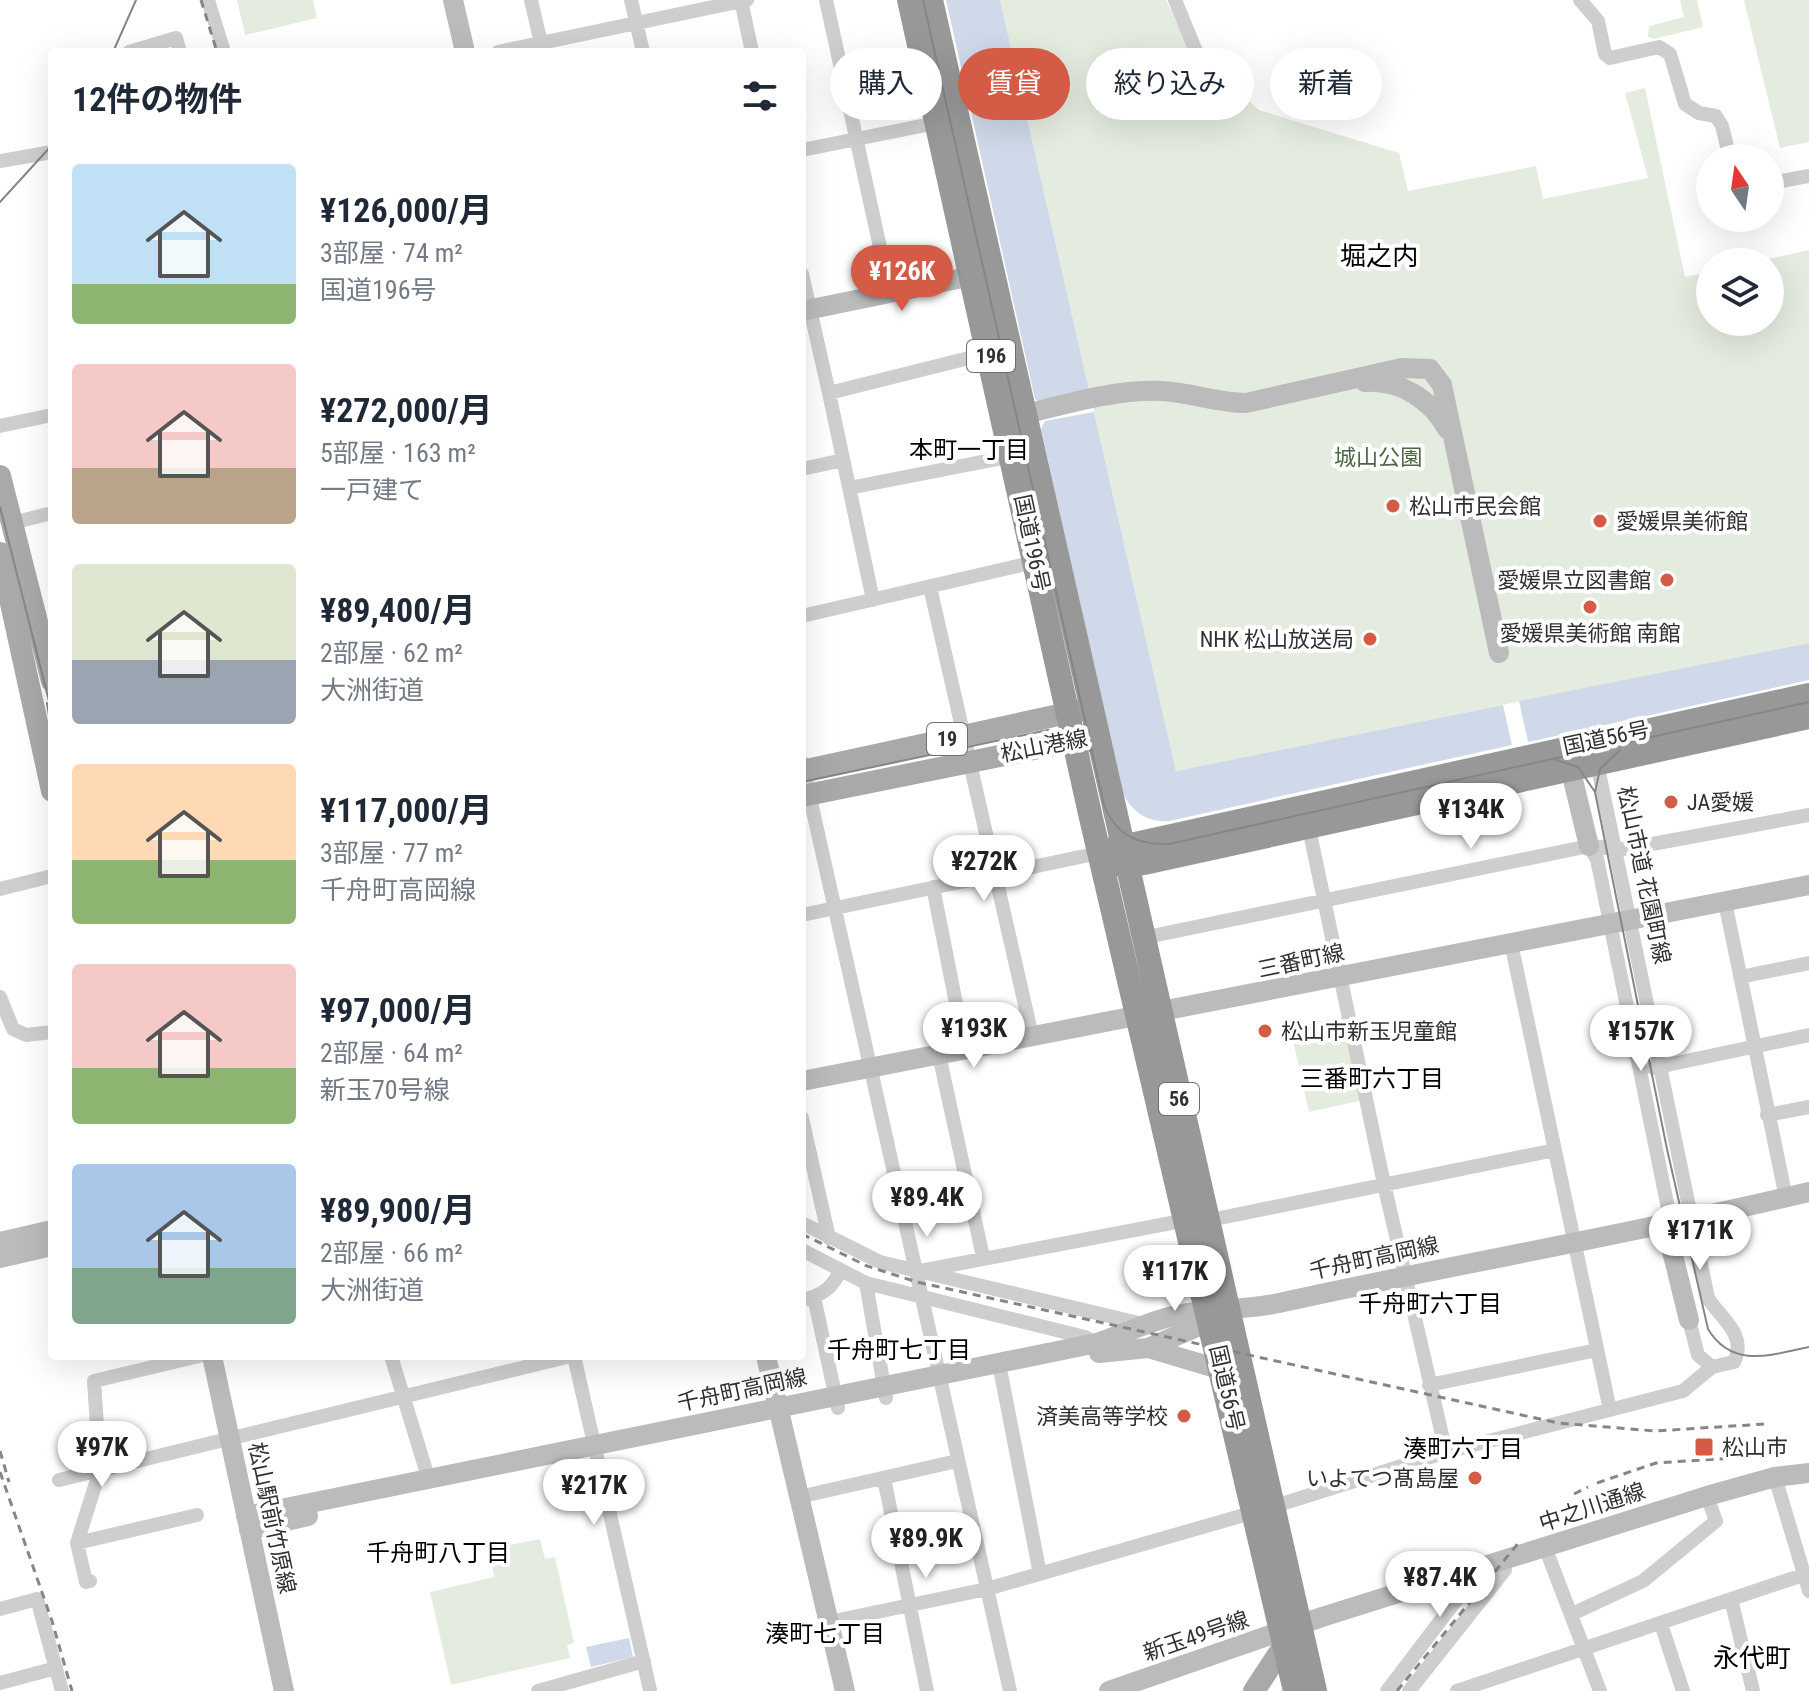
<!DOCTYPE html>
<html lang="ja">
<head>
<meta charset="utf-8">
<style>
	:root { --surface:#fff; --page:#f2f2f3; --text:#1f2937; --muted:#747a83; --accent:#d45c47 }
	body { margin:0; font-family:"Roboto Condensed","Noto Sans JP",sans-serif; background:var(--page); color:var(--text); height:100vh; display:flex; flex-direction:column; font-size:30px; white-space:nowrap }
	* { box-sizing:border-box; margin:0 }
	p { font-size:26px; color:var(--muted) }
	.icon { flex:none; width:44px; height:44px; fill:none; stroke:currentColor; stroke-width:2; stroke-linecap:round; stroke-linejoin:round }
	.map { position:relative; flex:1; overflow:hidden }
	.sheet { position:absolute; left:48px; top:48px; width:758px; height:1312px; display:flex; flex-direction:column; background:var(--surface); border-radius:8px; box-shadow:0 8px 32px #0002 }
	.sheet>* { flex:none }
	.banner { position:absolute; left:830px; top:48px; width:760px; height:72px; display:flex; gap:16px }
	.needle { width:52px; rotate:347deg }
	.buttons { position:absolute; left:1696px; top:144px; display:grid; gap:16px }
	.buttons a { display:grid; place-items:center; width:88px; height:88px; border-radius:50%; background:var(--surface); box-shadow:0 8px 32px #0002; font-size:40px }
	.price { position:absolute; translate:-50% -68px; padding:0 18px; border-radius:28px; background:#fff; color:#222; font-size:26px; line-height:52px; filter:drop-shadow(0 2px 4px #0008) }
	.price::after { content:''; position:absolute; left:50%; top:48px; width:24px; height:18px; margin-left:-12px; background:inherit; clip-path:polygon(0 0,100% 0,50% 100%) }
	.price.current { background:var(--accent); color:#fff }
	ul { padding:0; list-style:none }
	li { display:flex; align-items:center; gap:24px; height:200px; padding:0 24px }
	li span { display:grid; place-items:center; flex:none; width:224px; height:160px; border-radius:8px; color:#555 }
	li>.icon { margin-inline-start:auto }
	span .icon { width:96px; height:96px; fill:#fffc; stroke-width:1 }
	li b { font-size:34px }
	h2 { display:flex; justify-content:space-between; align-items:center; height:96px; padding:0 24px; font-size:34px }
	.pill { padding:0 28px; border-radius:36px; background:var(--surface); box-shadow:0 8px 32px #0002; font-size:28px; line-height:72px }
	.pill.current { background:var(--accent); color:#fff }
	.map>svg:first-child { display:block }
</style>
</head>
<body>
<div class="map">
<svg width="1809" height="1691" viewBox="0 0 1809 1691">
	<rect width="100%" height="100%" fill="#fff"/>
	<path fill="#e4ece0" d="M237 0H313L317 18 245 35Z
		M1000 0H1166L1200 72 1213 69 1259 110 1399 153 1408 191 1536 166 1543 199 1648 178 1625 93 1645 88 1685 277 1710 272V322H1770V262H1756L1809 250V643L1176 771Z
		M1680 0H1697L1703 27 1654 39 1648 37 1649 26 1684 17Z
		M1744 0H1809V142L1780 148Z
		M1342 1017 1346 1021 1363 1100 1309 1112 1290 1027Z
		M540 1539 545 1559 555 1557 574 1643 567 1645 570 1658 451 1685 430 1592 494 1577 489 1549Z"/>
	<path fill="#cfd9e9" d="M946 0H1000L1090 394 1041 404 1035 399Z
		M1094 412 1176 771 1503 705 1512 745 1169 821C1145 823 1128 809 1121 787L1041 429 1045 421Z
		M1809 643V680L1528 742 1519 701Z
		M629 1638 633 1657 591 1667 586 1647Z"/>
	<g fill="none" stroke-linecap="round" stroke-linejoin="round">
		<path stroke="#cecece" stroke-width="14" d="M208 0 224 52
			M531 0 543 52
			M631 0 643 52
			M741 0 752 52
			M826 0 890 293
			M1175 0 1200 61 1212 77
			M1580 0 1598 21 1605 54 1610 58 1659 47 1670 54 1685 104 1699 113 1716 116 1722 126 1730 158
			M129 52 176 38 180 52
			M498 52 747 0
			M802 150 941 122
			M0 161 52 152
			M1770 183 1809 176
			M802 274 829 393
			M0 426 52 415
			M802 469 843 460
			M849 488 1017 455
			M12 523 52 513
			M930 587 1032 1036
			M873 600 829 393 993 352
			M802 616 1039 561
			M802 762 1010 1691
			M1307 819 1384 1184 1446 1452
			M1589 846 1597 859 1671 1223
			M933 887 965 1049
			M0 889 52 876
			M1725 902 1786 1198
			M802 915 1099 853
			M1142 938 1589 846 1625 849 1809 815
			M1511 943 1610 1410
			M1740 977 1809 963
			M0 997 13 1029 26 1035 52 1032
			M939 1055 983 1257
			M1653 1068 1809 1035
			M1767 1115 1809 1107
			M802 1118 829 1238
			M802 1223 880 1262 1143 1324
			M802 1250 866 1283 1085 1337 1097 1343
			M915 1272 1187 1220 1220 1218 1555 1150
			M866 1283 886 1398
			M814 1297 838 1408
			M802 1300C822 1295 830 1290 840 1272
			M1689 1320 1698 1355 1712 1367
			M391 1356 428 1477
			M574 1356 650 1690
			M1001 1374 1040 1574
			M1429 1385 1597 1350
			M1775 1477 1809 1591
			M884 1478 927 1691
			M59 1480 571 1356
			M799 1497 957 1461
			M77 1543 100 1470 94 1381 199 1356
			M1545 1547 1600 1691
			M90 1581 86 1582 77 1543 197 1515
			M1731 1599 1753 1691
			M0 1609 37 1599 62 1691
			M1572 1614 1643 1581 1716 1521 1707 1496
			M829 1622 987 1589 1272 1507 1446 1452 1683 1391 1712 1367 1734 1362C1748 1334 1719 1317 1708 1298L1596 758
			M1661 1624 1683 1691
			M0 1683 56 1668
			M538 1691 644 1661
			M1387 1691 1463 1591 1461 1575
			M1409 1691 1505 1570V1560
			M1457 1691 1809 1573"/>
		<path stroke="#bbb" stroke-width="20" d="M453 0 465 52
			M802 311 982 274
			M1365 382C1400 380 1431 399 1447 429
			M1009 418C1057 407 1111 389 1161 391 1190 392 1216 403 1246 403L1402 368 1430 369 1442 385 1499 653
			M1567 755 1589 846
			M802 1081 1809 885
			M1671 1223 1668 1235 1689 1320
			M0 1242 52 1230
			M0 1258 52 1246
			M1148 1348 1222 1370
			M1099 1353 1148 1348 1197 1327 1222 1325
			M212 1356 284 1691
			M766 1356 845 1691
			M246 1516 1097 1343C1129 1332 1160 1316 1195 1312 1224 1309 1250 1309 1279 1303 1456 1264 1633 1234 1809 1192
			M249 1530 308 1516
			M1109 1691 1322 1617 1707 1496 1775 1477 1809 1473"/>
		<path stroke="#a9a9a9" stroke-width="22" d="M0 476 52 681
			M0 553 52 791
			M802 771 1091 708
			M802 796 1098 736
			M1254 1691 1291 1635"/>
		<path stroke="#989898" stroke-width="24" d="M909 0 1091 818 1295 1691
			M931 0 1315 1691
			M1108 850 1809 695
			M1112 863 1127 866 1144 863 1809 717"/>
		<path stroke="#868686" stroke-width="2" d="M923 0 1104 805C1116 835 1137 845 1169 844L1809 702
			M113 52 136 0
			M0 202 52 145
			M0 507 52 713
			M47 703 52 735
			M1556 760 1578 767 1595 792 1667 1149 1708 1329C1732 1369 1771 1355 1809 1347
			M802 782 1048 730 1073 734 1091 752
			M1595 792 1600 769 1620 750"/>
		<path stroke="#868686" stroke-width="3" stroke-dasharray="8 6" stroke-linecap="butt" d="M201 0 217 52
			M802 1234 867 1266 917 1282 1558 1423 1655 1431 1764 1424
			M0 1451 9 1482
			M1776 1457H1778
			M0 1472 52 1621 72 1691
			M1597 1483 1656 1463 1734 1458
			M1574 1494 1588 1487
			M1397 1691 1520 1541"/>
	</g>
	<g fill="#d45c47" stroke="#fff" stroke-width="3">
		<circle cx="1393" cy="506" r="8"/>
		<circle cx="1600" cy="521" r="8"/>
		<circle cx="1667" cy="580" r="8"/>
		<circle cx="1590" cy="607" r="8"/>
		<circle cx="1370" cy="639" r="8"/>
		<circle cx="1671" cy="802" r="8"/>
		<circle cx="1265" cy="1031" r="8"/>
		<circle cx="1184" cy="1416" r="8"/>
		<rect x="1694" y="1437" width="20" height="20" rx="4"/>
		<circle cx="1475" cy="1478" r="8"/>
	</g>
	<g text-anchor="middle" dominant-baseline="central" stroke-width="8" stroke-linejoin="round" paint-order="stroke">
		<g fill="#fff" stroke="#6f6f6f" stroke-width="2">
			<rect x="967" y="340" width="48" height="32" rx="6"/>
			<rect x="927" y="723" width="40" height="32" rx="6"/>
			<rect x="1159" y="1083" width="40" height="32" rx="6"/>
		</g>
		<g font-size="20" font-weight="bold" fill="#313131">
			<text x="991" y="356">196</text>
			<text x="947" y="739">19</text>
			<text x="1179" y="1099">56</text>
		</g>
		<g font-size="22" fill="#4b6842" stroke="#fff">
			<text x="1378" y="457">城山公園</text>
		</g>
		<g font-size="22" fill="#313131" stroke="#fff" text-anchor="start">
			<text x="1409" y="506">松山市民会館</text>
			<text x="1616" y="521">愛媛県美術館</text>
			<text x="1651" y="580" text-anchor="end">愛媛県立図書館</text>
			<text x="1590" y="633" text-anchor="middle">愛媛県美術館 南館</text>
			<text x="1354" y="639" text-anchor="end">NHK 松山放送局</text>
			<text x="1687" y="802">JA愛媛</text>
			<text x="1281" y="1031">松山市新玉児童館</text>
			<text x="1168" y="1416" text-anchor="end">済美高等学校</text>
			<text x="1722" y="1447">松山市</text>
			<text x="1459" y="1478" text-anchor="end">いよてつ髙島屋</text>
		</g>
		<g font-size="22" fill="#313131" stroke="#fff">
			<text transform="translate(1032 543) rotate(78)">国道196号</text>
			<text transform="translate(1606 738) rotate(-12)">国道56号</text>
			<text transform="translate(1044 746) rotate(-11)">松山港線</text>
			<text transform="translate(1644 875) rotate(78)">松山市道 花園町線</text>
			<text transform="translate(1301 961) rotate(-12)">三番町線</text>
			<text transform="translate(1374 1258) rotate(-12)">千舟町高岡線</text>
			<text transform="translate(1227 1388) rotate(77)">国道56号</text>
			<text transform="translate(742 1390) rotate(-12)">千舟町高岡線</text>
			<text transform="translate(1592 1507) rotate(-18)">中之川通線</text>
			<text transform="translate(272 1518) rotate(78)">松山駅前竹原線</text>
			<text transform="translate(1196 1636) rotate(-19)">新玉49号線</text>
		</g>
		<g font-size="24" fill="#000" stroke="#fff">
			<text x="969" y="450">本町一丁目</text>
			<text x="1372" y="1079">三番町六丁目</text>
			<text x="1430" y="1304">千舟町六丁目</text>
			<text x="899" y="1350">千舟町七丁目</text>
			<text x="1463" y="1449">湊町六丁目</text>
			<text x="438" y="1553">千舟町八丁目</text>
			<text x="825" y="1634">湊町七丁目</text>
		</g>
		<g font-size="26" fill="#000" stroke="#fff">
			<text x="1379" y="256">堀之内</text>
			<text x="1752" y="1658">永代町</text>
		</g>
	</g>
</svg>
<div class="buttons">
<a><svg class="needle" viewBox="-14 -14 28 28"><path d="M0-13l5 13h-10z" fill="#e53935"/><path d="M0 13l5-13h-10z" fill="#747a83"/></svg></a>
<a><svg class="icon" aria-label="layers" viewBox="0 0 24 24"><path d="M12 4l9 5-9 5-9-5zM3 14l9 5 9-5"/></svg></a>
</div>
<b class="price current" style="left:902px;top:313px">¥126K</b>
<b class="price" style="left:1471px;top:851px">¥134K</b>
<b class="price" style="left:984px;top:903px">¥272K</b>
<b class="price" style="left:974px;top:1070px">¥193K</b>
<b class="price" style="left:1641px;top:1073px">¥157K</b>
<b class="price" style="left:927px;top:1239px">¥89.4K</b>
<b class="price" style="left:1700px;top:1272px">¥171K</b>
<b class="price" style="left:1175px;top:1313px">¥117K</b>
<b class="price" style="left:102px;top:1489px">¥97K</b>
<b class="price" style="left:594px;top:1527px">¥217K</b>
<b class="price" style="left:926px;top:1580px">¥89.9K</b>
<b class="price" style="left:1440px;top:1619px">¥87.4K</b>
<div class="banner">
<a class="pill">購入</a>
<a class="pill current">賃貸</a>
<a class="pill">絞り込み</a>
<a class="pill">新着</a>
</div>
<section class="sheet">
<h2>12件の物件<svg class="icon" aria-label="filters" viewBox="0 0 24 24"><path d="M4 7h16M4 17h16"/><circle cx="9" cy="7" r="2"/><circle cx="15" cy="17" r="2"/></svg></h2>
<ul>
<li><span style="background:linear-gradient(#bfe0f5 75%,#8fb573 0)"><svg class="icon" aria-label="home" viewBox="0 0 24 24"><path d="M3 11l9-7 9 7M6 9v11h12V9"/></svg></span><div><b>¥126,000/月</b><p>3部屋 · 74 m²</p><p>国道196号</p></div></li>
<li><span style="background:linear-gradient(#f6c9c9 65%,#b9a48a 0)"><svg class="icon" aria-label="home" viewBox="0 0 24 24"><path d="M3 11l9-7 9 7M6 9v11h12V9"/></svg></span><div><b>¥272,000/月</b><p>5部屋 · 163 m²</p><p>一戸建て</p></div></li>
<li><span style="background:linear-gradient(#dfe7d0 60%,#9aa5b1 0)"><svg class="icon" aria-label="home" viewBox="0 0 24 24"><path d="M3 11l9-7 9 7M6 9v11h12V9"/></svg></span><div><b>¥89,400/月</b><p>2部屋 · 62 m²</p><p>大洲街道</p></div></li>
<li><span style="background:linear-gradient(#ffd9b3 60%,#8fb573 0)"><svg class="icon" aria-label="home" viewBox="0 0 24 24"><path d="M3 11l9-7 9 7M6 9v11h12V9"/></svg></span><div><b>¥117,000/月</b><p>3部屋 · 77 m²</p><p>千舟町高岡線</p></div></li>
<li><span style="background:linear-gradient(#f6c9c9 65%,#8fb573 0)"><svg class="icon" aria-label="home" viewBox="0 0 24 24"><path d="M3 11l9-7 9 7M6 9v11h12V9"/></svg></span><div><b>¥97,000/月</b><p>2部屋 · 64 m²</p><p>新玉70号線</p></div></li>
<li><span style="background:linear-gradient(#a9c7e8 65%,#7fa58c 0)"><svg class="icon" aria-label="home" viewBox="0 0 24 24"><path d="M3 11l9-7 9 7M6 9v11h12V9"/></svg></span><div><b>¥89,900/月</b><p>2部屋 · 66 m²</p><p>大洲街道</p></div></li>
</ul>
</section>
</div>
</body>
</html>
